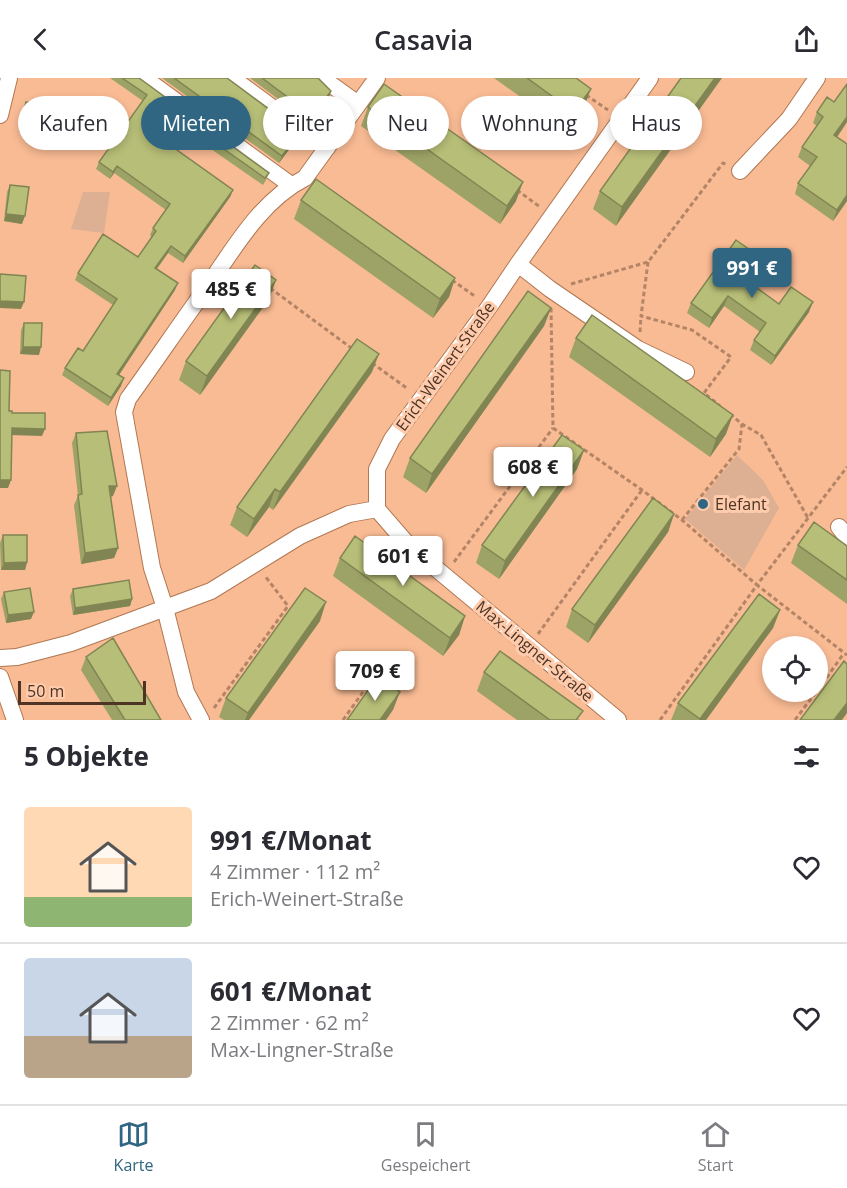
<!DOCTYPE html>
<html lang="de">
<head>
<meta charset="utf-8">
<style>
	:root { --surface:#fff; --page:#f2f2f3; --text:#2b2b33; --muted:#7c7c81; --line:#e1e1e2; --accent:#306681 }
	body { margin:0; font-family:"Open Sans",sans-serif; background:var(--page); color:var(--text); height:100vh; display:flex; flex-direction:column; font-size:22px; white-space:nowrap }
	* { box-sizing:border-box; margin:0 }
	p { font-size:20px; color:var(--muted) }
	.icon { flex:none; width:33px; height:33px; fill:none; stroke:currentColor; stroke-width:2; stroke-linecap:round; stroke-linejoin:round }
	.map { position:relative; height:642px; overflow:hidden }
	.details { display:flex; flex-direction:column; background:var(--surface); flex:1 }
	.details>* { flex:none }
	.banner { position:absolute; left:18px; top:18px; width:812px; height:54px; display:flex; gap:12px }
	.fabs { position:absolute; left:762px; top:558px; display:grid; gap:12px }
	.fabs a { display:grid; place-items:center; width:66px; height:66px; border-radius:50%; background:var(--surface); box-shadow:0 3px 9px #0003; font-size:30px }
	.scale { position:absolute; left:18px; bottom:15px; width:128px; box-sizing:border-box; padding-left:6px; border:3px solid #4d3424; border-top:0; font-size:16px; line-height:21px; white-space:nowrap; color:#4d3424; -webkit-text-stroke:4px #fecbac; paint-order:stroke }
	.price { position:absolute; translate:-50% -51px; padding:0 14px; border-radius:6px; background:#fff; color:#222; font-size:20px; line-height:39px; filter:drop-shadow(0 2px 3px #0008) }
	.price::after { content:''; position:absolute; left:50%; top:36px; width:18px; height:14px; margin-left:-9px; background:inherit; clip-path:polygon(0 0,100% 0,50% 100%) }
	.price.selected { background:var(--accent); color:#fff }
	ul { padding:0; list-style:none }
	li { display:flex; align-items:center; gap:18px; height:150px; padding:0 24px }
	li+li { border-top:2px solid var(--line) }
	li span { display:grid; place-items:center; flex:none; width:168px; height:120px; border-radius:6px; color:#555 }
	li>.icon { margin-inline-start:auto }
	span .icon { width:72px; height:72px; fill:#fffc; stroke-width:1 }
	li b { font-size:26px }
	h2 { display:flex; justify-content:space-between; align-items:center; height:72px; padding:0 24px; font-size:26px }
	.tag { padding:0 21px; border-radius:27px; background:var(--surface); box-shadow:0 3px 9px #0003; font-size:21px; line-height:54px }
	.tag.selected { background:var(--accent); color:#fff }
	header { display:flex; justify-content:space-between; align-items:center; height:78px; padding:0 24px; background:var(--surface); font-size:27px; font-weight:600 }
	.tabs { display:flex; justify-content:space-around; align-items:center; height:84px; border-top:2px solid var(--line); background:var(--surface); font-size:16px; color:var(--muted) }
	.tabs a { display:grid; justify-items:center; gap:3px }
	.tabs .selected { color:var(--accent) }
	.map>svg:first-child { display:block }
</style>
</head>
<body>
<header><svg class="icon" aria-label="back" viewBox="0 0 24 24"><path d="M15 5l-7 7 7 7"/></svg>Casavia<svg class="icon" aria-label="share" viewBox="0 0 24 24"><path d="M12 15V3M7 8l5-5 5 5M5 13v7h14v-7"/></svg></header>
<div class="map">
<svg width="847" height="642" viewBox="0 0 847 642">
	<rect width="100%" height="100%" fill="#f9bb94"/>
	<path fill="#ddb094" d="M83 114H110L104 155 71 151Z
		M737 377 763 402 779 430 744 492 685 441Z"/>
	<g fill="none" stroke-linecap="round" stroke-linejoin="round">
		<defs>
			<path id="minor" d="M144 0 291 107
				M232 0 327 70
				M322 0 358 26
				M0 37 9 0
				M740 93 789 41 817 0
				M518 186 550 211 638 271 686 294
				M839 449 847 459
				M0 580 17 579 71 565 211 513 300 458 349 436 377 431
				M0 599 15 642
				M201 642 186 614 165 530 152 490 124 334 128 321C154 285 179 248 205 212 233 172 260 123 305 100L377 0
				M618 642 409 468 377 431V391L392 361 489 229 518 186 650 0"/>
		</defs>
		<use href="#minor" stroke="#b07751" stroke-width="18"/>
		<path stroke="#b38466" stroke-width="3" stroke-dasharray="4.5 3" stroke-linecap="butt" d="M586 17 608 32
			M517 112 540 129
			M648 184 641 238 692 252 731 279 704 315 720 328
			M452 202 476 219
			M571 206 648 184 723 85 727 87
			M270 210 354 272
			M551 230 553 350 642 412 682 442 757 507 847 389
			M640 254 641 238
			M372 285 408 311
			M730 336 742 346 761 357 808 440
			M682 442 739 371 742 346
			M454 484 553 350
			M538 556 642 412
			M818 612 844 575
			M214 630 288 528 265 498
			M343 642 368 607
			M660 642 757 507 847 577
			M795 642 816 614"/>
		<use href="#minor" stroke="#fff" stroke-width="16"/>
	</g>
	<path fill="#9da366" d="M110 0H139L269 95 266 102 263 107 162 37 151 53 233 112 230 119 183 185 168 175 157 191 175 212 119 297 121 308 108 328 62 297 65 290 83 273 113 227 75 202 78 195 138 179 152 159 150 157 153 150 166 132 114 95 110 101 96 91 99 84 143 23Z
		M162 0H227L300 54 297 61 279 85Z
		M250 0H318L329 20 310 45Z
		M494 0H576L584 29 567 52Z
		M681 0 616 148 593 131 600 113Z
		M847 6V44L837 59 847 123 833 143 795 116 798 105 810 88 798 79 802 69 817 48 813 45 817 34 834 24Z
		M26 24 44 52 41 59 19 54 23 31Z
		M368 29 516 123 500 146 361 48Z
		M10 107 22 146 4 143 7 114Z
		M301 122 455 200 449 219 433 240 294 141Z
		M754 187 744 201 779 226 809 234 771 287 750 272 754 262 760 254 724 228 709 250 687 235 691 225Z
		M269 221 200 317 179 302 186 283Z
		M551 230 544 248 426 415 403 399 410 380Z
		M24 245 39 277 20 276 21 252Z
		M576 260 726 356 710 379 569 279Z
		M372 294 273 432 269 429 247 459 230 447 237 429Z
		M76 355 113 418 111 419 118 470 114 480 81 486 74 427 78 418 72 365Z
		M584 372 577 391 499 501 476 485 482 467Z
		M674 436 668 454 588 565 566 549 572 531Z
		M3 457 27 484 25 492H1L0 465Z
		M798 467 847 468V526L791 485Z
		M340 480 465 538 459 557 443 578 333 498Z
		M73 511 132 521 130 528 73 537 70 518Z
		M4 514 31 541 6 545 1 521Z
		M780 532 773 550 706 642H671L678 625Z
		M320 543 249 642H224L219 639 226 620Z
		M86 579 161 642H112L81 592Z
		M484 594 580 642H517L477 613Z"/>
	<path fill="#808553" d="M715 0H722L616 148 622 129Z
		M591 11 584 29 567 52 574 34Z
		M331 13 329 20 310 45 313 38Z
		M165 30 162 37 146 59 149 52Z
		M847 39V44L831 68 834 57Z
		M300 54 297 61 279 85 282 78Z
		M117 88 114 95 110 101 113 94Z
		M523 104 516 123 500 146 507 128Z
		M233 112 230 119 183 185 185 178Z
		M847 117V123L833 143 837 132Z
		M6 136 25 138 22 146 4 143Z
		M171 168 168 175 152 197 155 190Z
		M757 177 754 187 738 209 742 199Z
		M455 200 449 219 433 240 440 221Z
		M276 202 269 221 200 317 207 298Z
		M178 205 175 212 115 303 117 296Z
		M728 218 724 228 709 250 712 240Z
		M0 223 24 224 21 231 0 230Z
		M813 224 809 234 771 287 775 278Z
		M551 230 544 248 426 415 432 396Z
		M23 269H41L39 277 20 276Z
		M379 276 372 294 273 432 280 414Z
		M124 300 121 308 108 328 111 320Z
		M733 337 726 356 710 379 716 361Z
		M12 350 45 351 42 358 9 357Z
		M584 372 577 391 499 501 505 483Z
		M0 402H11L8 410H0Z
		M109 408H117L113 418 105 419Z
		M275 411 269 429 247 459 254 441Z
		M674 436 668 454 588 565 595 547Z
		M118 470 114 480 81 486 85 475Z
		M27 484 25 492H1L4 485Z
		M132 521 130 528 73 537 75 530Z
		M326 524 320 543 249 642H245L248 635Z
		M780 532 773 550 706 642H699Z
		M34 534 31 541 6 545 8 537Z
		M465 538 459 557 443 578 450 560Z
		M400 614 393 632 386 642H380Z
		M847 625V635L842 642H834Z"/>
	<path fill="#b7be77" stroke="#808553" stroke-width="1.5" d="M122 0H139L269 95 265 100 165 30 149 52 233 112 185 178 171 168 155 190 178 205 117 296 124 300 111 320 65 290 78 270 83 273 117 221 78 195 103 156 138 179 156 153 153 150 170 126 117 88 113 94 99 84 147 17Z
		M174 0H227L300 54 282 78Z
		M262 0H318L331 13 313 38Z
		M527 0H576L591 11 574 34Z
		M681 0H715L622 129 600 113Z
		M384 6 523 104 507 128 368 29Z
		M847 6V39L834 57 847 66V117L837 132 798 105 817 79 802 69 823 39 817 34 827 19 834 24Z
		M26 24 49 29 44 52 21 46Z
		M316 101 455 200 440 221 301 122Z
		M10 107 29 109 25 138 6 136Z
		M736 162 757 177 742 199 779 226 791 209 813 224 775 278 754 262 766 245 728 218 712 240 691 225Z
		M255 187 276 202 207 298 186 283Z
		M0 196 26 198 24 224 0 223Z
		M528 213 551 230 432 396 410 380Z
		M592 237 733 337 716 361 576 260Z
		M24 245H42L41 269H23Z
		M357 261 379 276 280 414 275 411 254 441 237 429Z
		M0 292 10 293 9 333H12V335H45V351L12 350 11 402H0Z
		M107 353 117 408H109L118 470 85 475 78 417 82 416 76 355Z
		M562 357 584 372 505 483 482 467Z
		M653 420 674 436 595 547 572 531Z
		M814 444 847 468V502L798 467Z
		M3 457H27V484L4 485Z
		M355 458 465 538 450 560 340 480Z
		M129 502 132 521 75 530 73 511Z
		M30 510 34 534 8 537 4 514Z
		M305 510 326 524 248 635 226 620Z
		M759 516 780 532 700 641 678 625Z
		M113 560 161 642H125L86 579Z
		M500 573 583 633 576 642H550L484 594Z
		M844 583 847 586V625L834 642H800Z
		M378 598 400 614 380 642H347Z"/>
	<circle fill="#306681" stroke="#fecbac" stroke-width="2" cx="703" cy="426" r="6"/>
	<g text-anchor="middle" dominant-baseline="central" stroke-width="6" stroke-linejoin="round" paint-order="stroke">
		<g font-size="16" fill="#4d3424" stroke="#fecbac">
			<text transform="translate(445 288) rotate(-54)">Erich-Weinert-Straße</text>
			<text transform="translate(535 573) rotate(40)">Max-Lingner-Straße</text>
		</g>
		<g font-size="16" fill="#4d3424" stroke="#fecbac" text-anchor="start">
			<text x="715" y="426">Elefant</text>
		</g>
	</g>
</svg>
<div class="fabs">
<a><svg class="icon" aria-label="locate" viewBox="0 0 24 24"><circle cx="12" cy="12" r="6"/><path d="M12 2v4M12 18v4M2 12h4M18 12h4"/></svg></a>
</div>
<div class="scale">50 m</div>
<b class="price selected" style="left:752px;top:221px">991 €</b>
<b class="price" style="left:231px;top:242px">485 €</b>
<b class="price" style="left:533px;top:420px">608 €</b>
<b class="price" style="left:403px;top:509px">601 €</b>
<b class="price" style="left:375px;top:624px">709 €</b>
<div class="banner">
<a class="tag">Kaufen</a>
<a class="tag selected">Mieten</a>
<a class="tag">Filter</a>
<a class="tag">Neu</a>
<a class="tag">Wohnung</a>
<a class="tag">Haus</a>
</div>
</div>
<section class="details">
<h2>5 Objekte<svg class="icon" aria-label="filters" viewBox="0 0 24 24"><path d="M4 7h16M4 17h16"/><circle cx="9" cy="7" r="2"/><circle cx="15" cy="17" r="2"/></svg></h2>
<ul>
<li><span style="background:linear-gradient(#ffd9b3 75%,#8fb573 0)"><svg class="icon" aria-label="home" viewBox="0 0 24 24"><path d="M3 11l9-7 9 7M6 9v11h12V9"/></svg></span><div><b>991 €/Monat</b><p>4 Zimmer · 112 m²</p><p>Erich-Weinert-Straße</p></div><svg class="icon" aria-label="heart" viewBox="0 0 24 24"><path d="M12 20l-8-8c-3-5 5-10 8-4 3-6 11-1 8 4z"/></svg></li>
<li><span style="background:linear-gradient(#c9d6e8 65%,#b9a48a 0)"><svg class="icon" aria-label="home" viewBox="0 0 24 24"><path d="M3 11l9-7 9 7M6 9v11h12V9"/></svg></span><div><b>601 €/Monat</b><p>2 Zimmer · 62 m²</p><p>Max-Lingner-Straße</p></div><svg class="icon" aria-label="heart" viewBox="0 0 24 24"><path d="M12 20l-8-8c-3-5 5-10 8-4 3-6 11-1 8 4z"/></svg></li>
</ul>
</section>
<nav class="tabs">
<a class="selected"><svg class="icon" aria-label="map" viewBox="0 0 24 24"><path d="M3 6l6-2 6 2 6-2v14l-6 2-6-2-6 2zM9 4v14M15 6v14"/></svg>Karte</a>
<a><svg class="icon" aria-label="saved" viewBox="0 0 24 24"><path d="M7 4h10v16l-5-4-5 4z"/></svg>Gespeichert</a>
<a><svg class="icon" aria-label="home" viewBox="0 0 24 24"><path d="M3 11l9-7 9 7M6 9v11h12V9"/></svg>Start</a>
</nav>
</body>
</html>
